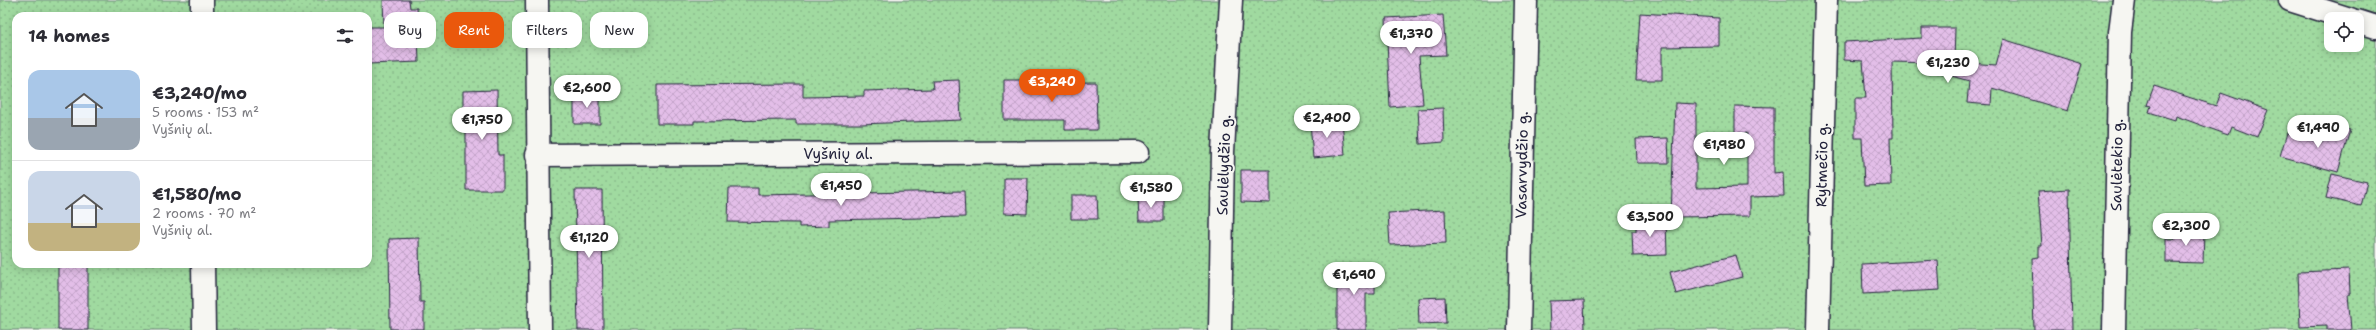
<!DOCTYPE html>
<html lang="en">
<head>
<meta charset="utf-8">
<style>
	:root { --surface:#fff; --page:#f7f7f7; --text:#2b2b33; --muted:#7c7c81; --line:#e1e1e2; --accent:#ea580c }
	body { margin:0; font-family:"Shantell Sans",sans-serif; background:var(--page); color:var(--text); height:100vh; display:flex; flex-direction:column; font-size:15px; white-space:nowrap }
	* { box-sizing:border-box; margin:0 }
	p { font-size:13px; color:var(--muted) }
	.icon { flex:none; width:22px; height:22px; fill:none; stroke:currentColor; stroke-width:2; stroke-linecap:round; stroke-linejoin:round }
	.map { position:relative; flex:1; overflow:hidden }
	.drawer { position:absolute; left:12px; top:12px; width:360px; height:256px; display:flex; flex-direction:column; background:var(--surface); border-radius:12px; box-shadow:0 2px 10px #0003 }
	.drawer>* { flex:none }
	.banner { position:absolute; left:384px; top:12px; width:380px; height:36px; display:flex; gap:8px }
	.buttons { position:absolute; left:2324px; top:12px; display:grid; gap:8px }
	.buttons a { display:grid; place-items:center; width:40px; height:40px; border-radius:8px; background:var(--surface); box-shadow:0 2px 10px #0003; font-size:20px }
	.price { position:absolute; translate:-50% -34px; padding:0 9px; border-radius:14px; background:#fff; color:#222; font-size:13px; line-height:26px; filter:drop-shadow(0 1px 2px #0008) }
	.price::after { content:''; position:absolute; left:50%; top:24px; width:12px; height:9px; margin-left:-6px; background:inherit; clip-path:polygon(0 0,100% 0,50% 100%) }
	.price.on { background:var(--accent); color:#fff }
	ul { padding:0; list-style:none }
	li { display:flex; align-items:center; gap:12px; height:100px; padding:0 16px }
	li+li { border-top:1px solid var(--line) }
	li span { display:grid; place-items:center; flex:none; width:112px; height:80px; border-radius:12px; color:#555 }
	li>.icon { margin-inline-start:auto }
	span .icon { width:48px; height:48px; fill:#fffc; stroke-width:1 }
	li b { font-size:17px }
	h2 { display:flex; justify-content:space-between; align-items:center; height:48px; padding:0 16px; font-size:17px }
	.chip { padding:0 14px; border-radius:12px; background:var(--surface); box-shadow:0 2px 10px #0003; font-size:14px; line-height:36px }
	.chip.on { background:var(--accent); color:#fff }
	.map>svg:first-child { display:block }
</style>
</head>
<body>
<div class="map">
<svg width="2376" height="330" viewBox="0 0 2376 330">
	<defs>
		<pattern id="park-dots" width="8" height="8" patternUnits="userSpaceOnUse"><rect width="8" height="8" fill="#a0daa0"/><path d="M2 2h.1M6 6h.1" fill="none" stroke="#8abb8b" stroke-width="1.8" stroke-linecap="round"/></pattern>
		<pattern id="building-cross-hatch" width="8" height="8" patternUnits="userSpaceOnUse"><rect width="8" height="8" fill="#e3bee8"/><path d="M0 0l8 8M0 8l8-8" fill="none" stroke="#c2a3c8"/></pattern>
	</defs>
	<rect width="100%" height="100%" fill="#f6f6f2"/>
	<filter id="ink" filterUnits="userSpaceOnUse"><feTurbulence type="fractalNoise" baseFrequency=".025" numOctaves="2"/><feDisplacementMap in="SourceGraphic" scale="8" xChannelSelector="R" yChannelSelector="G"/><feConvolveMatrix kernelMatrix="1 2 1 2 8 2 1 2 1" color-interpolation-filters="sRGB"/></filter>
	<g filter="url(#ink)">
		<path fill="url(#park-dots)" stroke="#617e6e" fill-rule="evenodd" d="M0 0H2376V330H0ZM16 16H368V264H16ZM2331 19H2357V45H2331Z"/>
		<path fill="url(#building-cross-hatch)" stroke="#22223b" d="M383 0H409L410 8H417L419 62 368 64V27H384Z
			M1640 13 1719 18V46L1662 47V80H1636Z
			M1443 15 1446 55 1419 56 1423 104 1390 107 1386 18Z
			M1922 28H1955L1954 62 1996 65 2003 39 2082 64 2068 111 1992 88 1991 105 1967 103 1969 81 1934 71 1935 63 1892 62 1893 138H1890L1891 185 1864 186 1862 138H1855V98H1866L1863 61 1844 60V42L1922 38Z
			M959 80 961 120 861 124H796V120L694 121V124H657V85L803 84V97L864 96V91L933 89 932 81Z
			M1004 80H1028V83L1096 82 1097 130H1065V120H1004Z
			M2154 86 2216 106 2221 93 2268 110 2257 137 2231 127 2228 135 2176 116 2175 120 2149 112 2151 106 2147 105Z
			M497 90 498 155H503V190H466V120H463V91Z
			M574 94H600V124H574Z
			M1675 103 1696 104V188L1747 187V133H1735V106L1774 107V173L1783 172 1784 196 1750 197V216L1671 217Z
			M1443 108 1444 142 1420 144 1418 109Z
			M1342 120 1345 155 1313 158 1310 122Z
			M2327 124 2350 130 2338 172 2280 156 2287 133 2322 143Z
			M1668 138 1669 163H1637L1636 139Z
			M1241 170H1270V203L1241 202Z
			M2332 174 2367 182 2361 206 2326 198Z
			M1004 178H1028L1027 214 1004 213Z
			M729 188H758V195L964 191 965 217 829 220V226L799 227V223L728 222Z
			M2069 189 2072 330H2034L2032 258 2039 257V246H2042L2038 191Z
			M575 190H602L603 330H578Z
			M1071 195H1097L1098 219H1071Z
			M1138 198H1164V221H1139Z
			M1445 210 1446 243 1390 245 1388 213Z
			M1666 220 1667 255 1633 256 1632 231H1636V221Z
			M2175 230 2204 231 2203 263 2166 262V239H2175Z
			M419 238 420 302H424V329H390L389 239Z
			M1736 255 1742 277 1676 294 1670 272Z
			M1938 260 1940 290 1863 294 1862 264Z
			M58 264H88V330H58Z
			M1375 265V294H1366V330H1337V266Z
			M2349 270 2350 294H2348L2351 330H2327V326L2300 327 2298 272Z
			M1445 297 1446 323 1419 324 1418 298Z
			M1584 300 1585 330H1550L1549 301Z"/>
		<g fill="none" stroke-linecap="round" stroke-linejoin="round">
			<defs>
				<path id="street" d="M537 0 540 330
					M2290 0 2350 19
					M202 16V0
					M2357 21 2376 27
					M537 155 1138 152
					M203 264 204 330
					M1220 330 1223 152 1231 0
					M1519 330 1526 0
					M1818 330 1826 0
					M2114 330 2120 32 2124 0"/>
			</defs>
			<use href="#street" stroke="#22223b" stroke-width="25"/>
			<use href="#street" stroke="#f6f6f2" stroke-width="22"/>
		</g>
	</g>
	<g text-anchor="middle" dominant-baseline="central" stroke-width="4" stroke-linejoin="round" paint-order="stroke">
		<g font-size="15" fill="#22223b" stroke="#f6f6f2">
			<text x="838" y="154">Vyšnių al.</text>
			<text transform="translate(1224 165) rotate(-88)">Saulėlydžio g.</text>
			<text transform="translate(1522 165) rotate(-89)">Vasarvydžio g.</text>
			<text transform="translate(1822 165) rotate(-89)">Rytmečio g.</text>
			<text transform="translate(2117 165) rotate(-89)">Saulėtekio g.</text>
		</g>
	</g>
</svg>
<div class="buttons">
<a><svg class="icon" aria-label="locate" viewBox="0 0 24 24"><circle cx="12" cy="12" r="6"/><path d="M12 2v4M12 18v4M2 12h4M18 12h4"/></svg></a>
</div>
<b class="price" style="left:1411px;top:55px">€1,370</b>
<b class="price" style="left:1948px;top:84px">€1,230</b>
<b class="price on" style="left:1052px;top:103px">€3,240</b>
<b class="price" style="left:587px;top:109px">€2,600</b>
<b class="price" style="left:1327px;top:139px">€2,400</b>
<b class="price" style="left:482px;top:141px">€1,750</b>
<b class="price" style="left:2318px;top:149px">€1,490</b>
<b class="price" style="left:1724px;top:166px">€1,980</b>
<b class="price" style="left:841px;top:207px">€1,450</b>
<b class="price" style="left:1151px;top:209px">€1,580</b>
<b class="price" style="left:1650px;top:238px">€3,500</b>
<b class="price" style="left:2186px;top:247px">€2,300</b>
<b class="price" style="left:589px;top:259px">€1,120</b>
<b class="price" style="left:1354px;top:296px">€1,690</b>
<div class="banner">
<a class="chip">Buy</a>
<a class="chip on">Rent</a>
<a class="chip">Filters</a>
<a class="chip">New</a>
</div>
<section class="drawer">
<h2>14 homes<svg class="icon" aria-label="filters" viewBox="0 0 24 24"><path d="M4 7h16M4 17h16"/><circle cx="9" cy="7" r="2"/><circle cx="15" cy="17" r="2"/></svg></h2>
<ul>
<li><span style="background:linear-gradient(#a9c7e8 60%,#9aa5b1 0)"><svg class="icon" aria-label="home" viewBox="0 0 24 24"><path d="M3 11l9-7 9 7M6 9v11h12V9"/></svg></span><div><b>€3,240/mo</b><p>5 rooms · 153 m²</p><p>Vyšnių al.</p></div></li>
<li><span style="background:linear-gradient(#c9d6e8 65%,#c2b280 0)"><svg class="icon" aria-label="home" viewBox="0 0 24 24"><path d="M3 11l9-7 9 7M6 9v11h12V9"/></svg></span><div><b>€1,580/mo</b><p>2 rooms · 70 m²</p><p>Vyšnių al.</p></div></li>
</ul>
</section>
</div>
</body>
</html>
